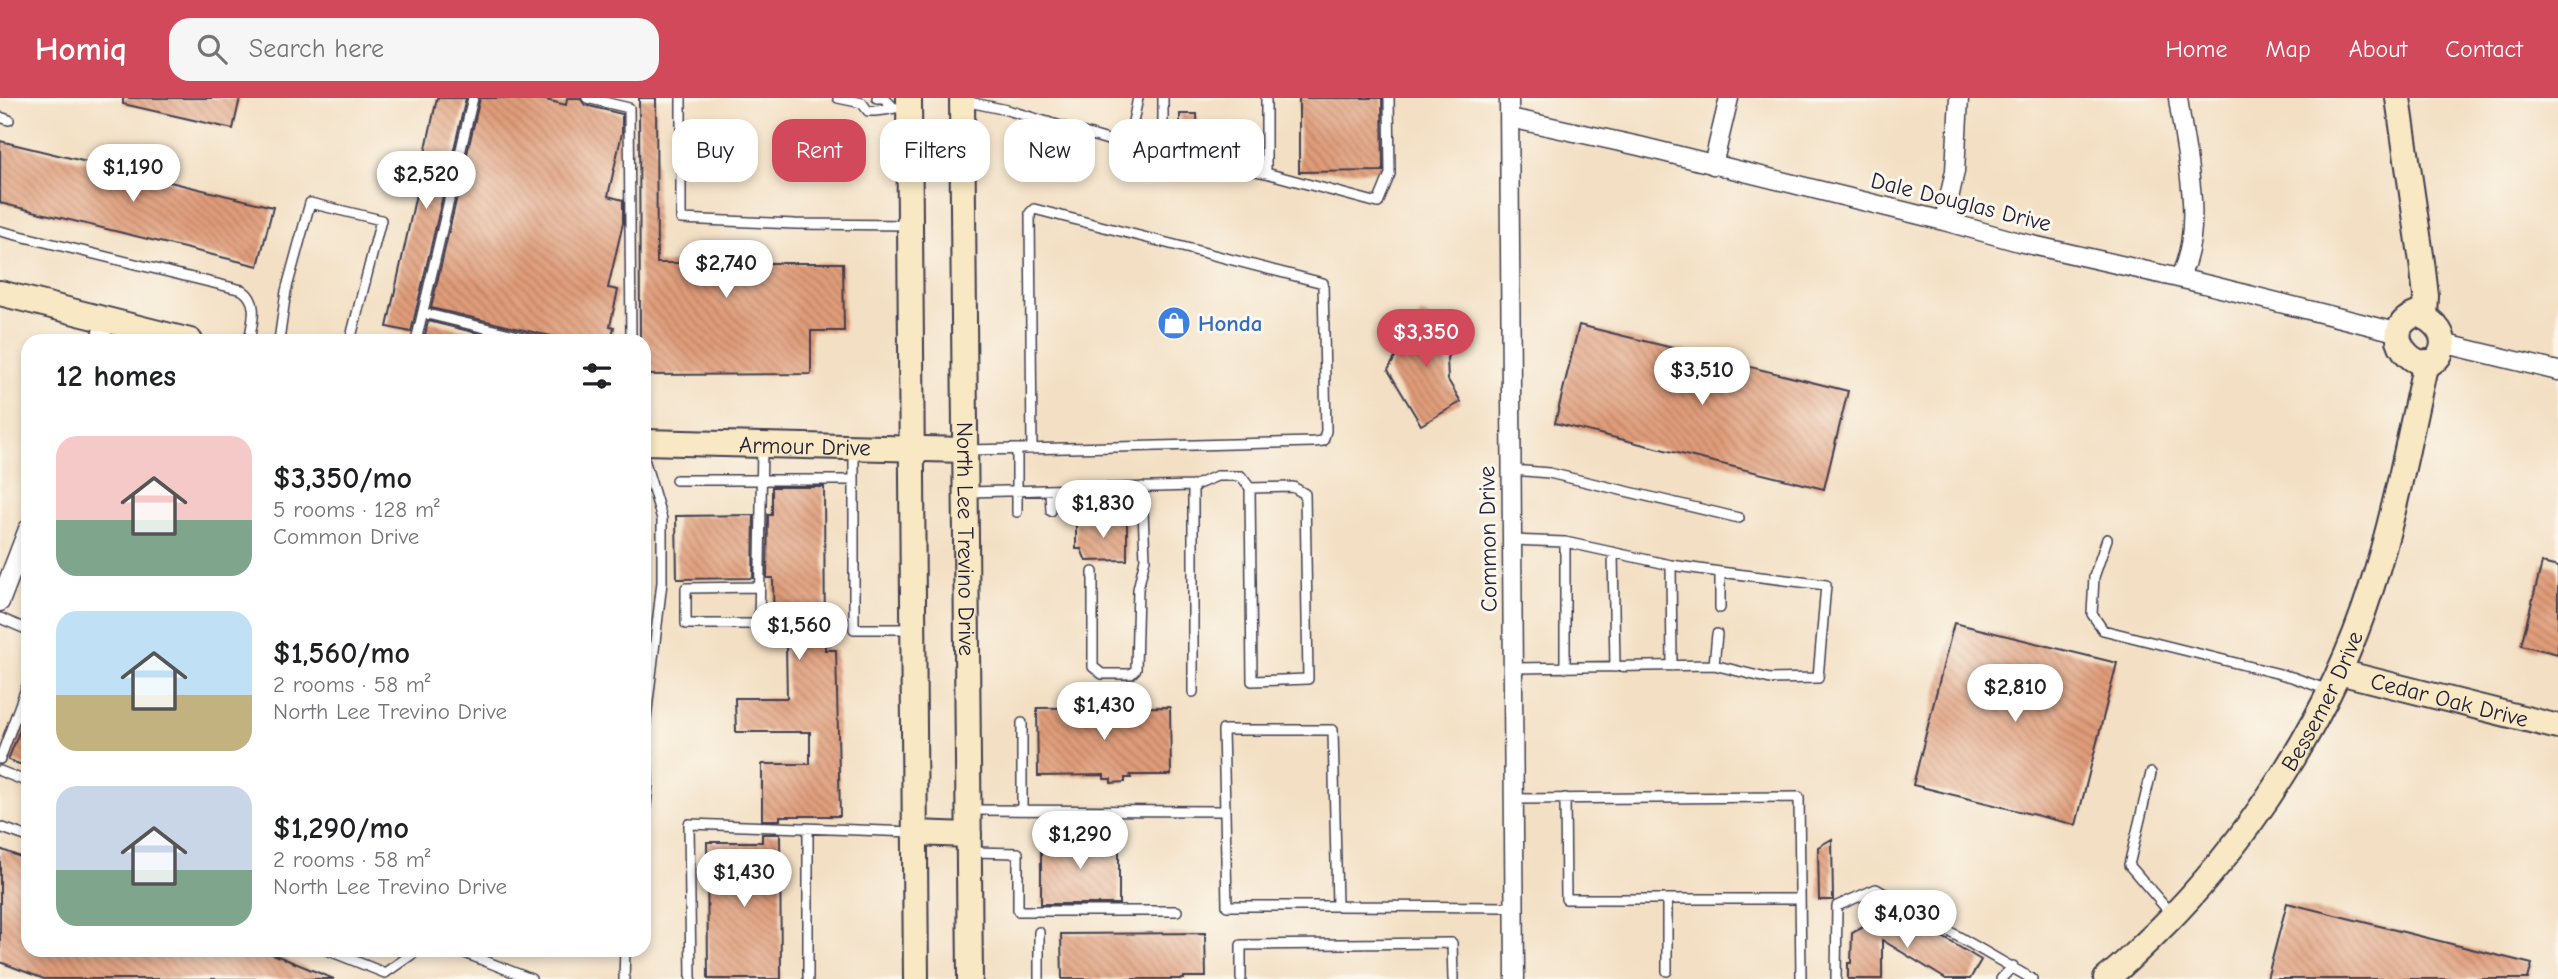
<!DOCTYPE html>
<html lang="en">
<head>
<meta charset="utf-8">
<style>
	:root { --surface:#fff; --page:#f6f6f6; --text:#202124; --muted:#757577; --accent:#d1495b }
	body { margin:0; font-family:"Comic Neue",sans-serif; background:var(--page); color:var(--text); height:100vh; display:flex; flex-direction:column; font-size:26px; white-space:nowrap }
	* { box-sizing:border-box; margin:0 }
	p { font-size:23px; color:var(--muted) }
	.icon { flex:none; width:38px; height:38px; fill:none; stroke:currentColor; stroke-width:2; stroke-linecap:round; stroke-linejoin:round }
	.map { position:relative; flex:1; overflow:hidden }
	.side { position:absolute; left:21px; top:236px; width:630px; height:623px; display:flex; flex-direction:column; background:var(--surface); border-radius:21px; box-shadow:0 4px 10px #0003 }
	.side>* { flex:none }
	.top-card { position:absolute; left:672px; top:21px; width:665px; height:63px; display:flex; gap:14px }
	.price { position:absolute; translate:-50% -60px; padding:0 16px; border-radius:24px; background:#fff; color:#222; font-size:23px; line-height:46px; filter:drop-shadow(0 2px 4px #0008) }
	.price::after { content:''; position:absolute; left:50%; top:42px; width:21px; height:16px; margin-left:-10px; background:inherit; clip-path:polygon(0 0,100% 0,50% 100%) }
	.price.current { background:var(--accent); color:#fff }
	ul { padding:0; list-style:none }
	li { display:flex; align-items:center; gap:21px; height:175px; padding:0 35px }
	li span { display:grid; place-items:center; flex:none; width:196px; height:140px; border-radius:21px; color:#555 }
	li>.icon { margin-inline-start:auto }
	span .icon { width:84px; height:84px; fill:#fffc; stroke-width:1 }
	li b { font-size:30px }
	h2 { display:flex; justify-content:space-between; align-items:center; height:84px; padding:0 35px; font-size:30px }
	.pill { padding:0 24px; border-radius:21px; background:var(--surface); box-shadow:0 4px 10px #0003; font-size:24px; line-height:63px }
	.pill.current { background:var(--accent); color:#fff }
	header { display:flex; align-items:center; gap:42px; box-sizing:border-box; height:98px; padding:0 35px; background:var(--accent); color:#fff }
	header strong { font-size:33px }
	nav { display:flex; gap:38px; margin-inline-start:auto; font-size:24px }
	.search { width:490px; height:63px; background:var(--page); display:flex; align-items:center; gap:18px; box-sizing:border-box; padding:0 24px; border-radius:21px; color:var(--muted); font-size:26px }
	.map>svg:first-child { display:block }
</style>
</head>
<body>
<header>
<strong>Homiq</strong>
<div class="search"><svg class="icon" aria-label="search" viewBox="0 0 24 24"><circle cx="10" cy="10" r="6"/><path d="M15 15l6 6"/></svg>Search here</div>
<nav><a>Home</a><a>Map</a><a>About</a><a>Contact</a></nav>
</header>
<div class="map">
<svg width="2558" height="881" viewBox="0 0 2558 881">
	<defs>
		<pattern id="building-back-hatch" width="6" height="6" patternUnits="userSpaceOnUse" patternTransform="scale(1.75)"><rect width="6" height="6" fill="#e09c79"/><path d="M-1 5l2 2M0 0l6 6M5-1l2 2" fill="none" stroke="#b57f64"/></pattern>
	</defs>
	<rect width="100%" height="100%" fill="#fbf7ec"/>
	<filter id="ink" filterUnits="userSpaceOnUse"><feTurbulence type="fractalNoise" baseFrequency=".0143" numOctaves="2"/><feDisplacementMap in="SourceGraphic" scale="14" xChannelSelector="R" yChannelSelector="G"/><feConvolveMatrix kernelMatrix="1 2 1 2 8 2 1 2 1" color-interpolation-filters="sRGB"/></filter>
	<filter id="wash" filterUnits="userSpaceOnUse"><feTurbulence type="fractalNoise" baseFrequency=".00686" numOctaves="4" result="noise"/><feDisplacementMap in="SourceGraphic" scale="28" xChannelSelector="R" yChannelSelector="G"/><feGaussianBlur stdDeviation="1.57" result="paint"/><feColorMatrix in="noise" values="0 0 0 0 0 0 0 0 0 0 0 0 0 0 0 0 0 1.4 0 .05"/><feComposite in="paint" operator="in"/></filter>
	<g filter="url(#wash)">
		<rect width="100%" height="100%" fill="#f3dfc3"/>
		<g id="blocks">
			<path fill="url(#building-back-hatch)" d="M123 0H240L233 31 123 6Z
				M437 0H466L411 234 387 229Z
				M480 0H538L566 7 567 0H580L585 7 622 16V35L608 98 623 102V125L608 190 618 192 610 228 614 229 611 243H578L541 236 431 210Z
				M639 0H656L657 165H843L844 233H811V276L644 277V243H640Z
				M1299 0H1382L1383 73 1299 74Z
				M1180 16H1197L1198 41H1180Z
				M0 43 273 109 258 168 0 105Z
				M1421 215 1459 238 1447 260 1448 282 1461 304 1421 327 1388 272Z
				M428 223 510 243H429L430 238 425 237Z
				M1579 227 1848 293 1824 391 1555 325Z
				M772 389H824L825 552H836L840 718H780V722H762V666H810V634H736L735 600H787L786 547H774L773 480H767L768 417H772Z
				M754 417 753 480 677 481 676 418Z
				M1127 423V462L1086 463 1081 451H1076V424Z
				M2542 465 2558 469V556L2521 547Z
				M1954 525 2117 565 2076 727 1913 687Z
				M1170 609 1171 677H1130L1131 680H1125V684L1111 685V681H1104V677L1038 678 1037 610Z
				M27 614H28V669L8 662Z
				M762 736H780L781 881H708L707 744H762Z
				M1041 741H1119V806H1041Z
				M1832 741 1833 802H1819L1818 749Z
				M0 751 28 762V852H263L334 881H44L0 864Z
				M2287 805 2532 866 2528 881H2267Z
				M1892 813 1917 829 1919 825 1981 862 1970 881H1946L1882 842V881H1848V865H1851L1852 835Z
				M1205 835 1206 879H1184V881H1062L1061 836Z"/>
		</g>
	</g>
	<g filter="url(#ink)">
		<use href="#blocks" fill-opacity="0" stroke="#413e4f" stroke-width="2"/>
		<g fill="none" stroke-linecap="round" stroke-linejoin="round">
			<defs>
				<path id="lane" d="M587 0 629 10 631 243
					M681 0V121L795 126 908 127
					M838 0 862 5 868 13C883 14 893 9 907 9
					M877 0H884L893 9
					M964 3 1007 12 1118 45 1266 75V0
					M0 19 9 22
					M1128 47 1138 0
					M1163 54V0
					M1266 75 1378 105 1390 76 1389 0
					M0 133 242 192C260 204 252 224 249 243
					M423 215 539 243
					M279 243 286 193 310 105 381 122 350 243
					M416 243 473 0
					M854 351V531H912
					M967 352C1083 350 1198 347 1314 344L1323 343 1326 333 1323 185 1034 111 1030 115 1032 351
					M644 361 662 421V484L645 629 648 685 644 730
					M1512 372 1549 375 1739 420
					M676 382H854
					M1193 388 1217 378H1241L1250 390 1293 389 1305 396 1308 581 1252 583 1250 390
					M1050 392 1051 413
					M968 394 1193 388V594
					M1017 414V351
					M2107 441 2094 479 2092 516 2103 532 2292 579 2328 592
					M1512 442 1565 444
					M1613 454 1615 569
					M1671 467 1672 568
					M1093 474V569L1102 576H1131L1136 571 1138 491 1145 461 1142 389
					M760 489 686 490V526H759L762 349
					M0 520 28 532
					M1714 567 1770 581 1818 580 1826 487 1720 474
					M1513 570 1714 567 1717 536
					M1565 570V444L1671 467 1720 474V510
					M1022 625V712
					M0 661 28 585
					M0 673 28 684
					M2151 675 2129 767 2172 817
					M1565 700 1566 801H1800
					M1513 701 1799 699 1801 881
					M970 712 1225 713 1227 808H1337L1333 632H1223L1225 713
					M0 729 28 739
					M808 731V881
					M971 754 1018 755V813H1177
					M1667 801V873
					M1337 808 1514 809
					M327 852 385 875 418 852
					M457 852 531 881
					M624 881 625 852
					M691 881 689 726 913 734
					M1039 881V834
					M1241 881V847L1452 845 1453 881
					M1836 881 1837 808 1876 791 2032 881
					M2001 881 2013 868"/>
				<path id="street" d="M1509 0 1515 881
					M2178 0C2185 54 2206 130 2179 180
					M1510 20 1639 48 1944 123 2019 144 2209 187 2400 235
					M1713 67 1729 0
					M1944 123 1955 73 1959 0
					M99 243 106 224
					M2442 245 2558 273
					M0 504 28 431"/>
				<g id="secondary">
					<path d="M909 0 916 881"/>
					<path id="s1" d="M962 0 970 881"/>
					<path d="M2398 0 2422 164 2426 198 2425 219"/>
					<path d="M0 195 190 243"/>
					<path d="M2417 216C2434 222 2451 239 2439 258 2421 284 2372 232 2417 216Z"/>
					<path id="s2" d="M644 344 965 352"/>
					<path id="s3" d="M2339 574 2558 629"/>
					<path d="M915 735 969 737"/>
					<path id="s4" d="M2106 881C2123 868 2138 852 2153 838 2248 745 2331 618 2371 491 2395 417 2409 340 2426 264"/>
				</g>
			</defs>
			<use href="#lane" stroke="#413e4f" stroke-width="12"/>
			<use href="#street" stroke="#413e4f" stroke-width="21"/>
			<use href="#secondary" stroke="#413e4f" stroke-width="28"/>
			<use href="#lane" stroke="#fff" stroke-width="9"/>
			<use href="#street" stroke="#fff" stroke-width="18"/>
			<use href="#secondary" stroke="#f8e8c3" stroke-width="24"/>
		</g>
	</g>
	<defs>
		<symbol id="shop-disc" viewBox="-11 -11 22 22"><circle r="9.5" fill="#3f7fe0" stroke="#fbf7ec"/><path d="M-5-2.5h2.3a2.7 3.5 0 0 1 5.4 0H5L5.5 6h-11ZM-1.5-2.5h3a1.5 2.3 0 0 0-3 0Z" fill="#fff"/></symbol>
	</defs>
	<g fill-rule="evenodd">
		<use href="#shop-disc" x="1155" y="206" width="38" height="38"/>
	</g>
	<g text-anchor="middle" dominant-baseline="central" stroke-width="6" stroke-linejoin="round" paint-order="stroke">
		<g font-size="23" fill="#22223b" stroke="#fbf7ec">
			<text transform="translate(1961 104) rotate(14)">Dale Douglas Drive</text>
			<text stroke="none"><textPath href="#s2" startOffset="161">Armour Drive</textPath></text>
			<text stroke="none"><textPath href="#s1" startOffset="441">North Lee Trevino Drive</textPath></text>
			<text transform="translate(1488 441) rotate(-91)">Common Drive</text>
			<text stroke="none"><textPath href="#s4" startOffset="355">Bessemer Drive</textPath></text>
			<text stroke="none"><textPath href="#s3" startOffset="114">Cedar Oak Drive</textPath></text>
		</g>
		<g font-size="23" font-weight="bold" fill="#366cbe" stroke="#fbf7ec" text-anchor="start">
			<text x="1198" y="225">Honda</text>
		</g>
	</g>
</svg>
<b class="price" style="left:133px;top:106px">$1,190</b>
<b class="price" style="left:426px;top:113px">$2,520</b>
<b class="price" style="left:726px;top:202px">$2,740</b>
<b class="price current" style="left:1426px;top:271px">$3,350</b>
<b class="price" style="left:1702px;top:309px">$3,510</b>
<b class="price" style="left:1103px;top:442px">$1,830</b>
<b class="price" style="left:799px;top:564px">$1,560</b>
<b class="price" style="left:2015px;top:626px">$2,810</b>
<b class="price" style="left:1104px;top:644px">$1,430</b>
<b class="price" style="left:1080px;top:773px">$1,290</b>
<b class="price" style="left:744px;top:811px">$1,430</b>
<b class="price" style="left:1907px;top:852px">$4,030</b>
<div class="top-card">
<a class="pill">Buy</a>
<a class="pill current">Rent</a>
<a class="pill">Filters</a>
<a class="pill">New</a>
<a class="pill">Apartment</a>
</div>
<section class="side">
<h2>12 homes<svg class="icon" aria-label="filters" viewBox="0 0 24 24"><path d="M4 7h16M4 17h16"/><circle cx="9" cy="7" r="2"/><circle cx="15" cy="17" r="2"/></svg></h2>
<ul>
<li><span style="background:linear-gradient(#f6c9c9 60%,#7fa58c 0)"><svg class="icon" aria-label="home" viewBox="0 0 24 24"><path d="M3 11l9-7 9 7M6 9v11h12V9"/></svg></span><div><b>$3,350/mo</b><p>5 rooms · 128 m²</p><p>Common Drive</p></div></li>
<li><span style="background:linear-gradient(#bfe0f5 60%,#c2b280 0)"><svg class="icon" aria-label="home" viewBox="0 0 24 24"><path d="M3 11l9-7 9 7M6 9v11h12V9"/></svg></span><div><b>$1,560/mo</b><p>2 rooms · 58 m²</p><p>North Lee Trevino Drive</p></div></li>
<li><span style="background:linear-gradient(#c9d6e8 60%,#7fa58c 0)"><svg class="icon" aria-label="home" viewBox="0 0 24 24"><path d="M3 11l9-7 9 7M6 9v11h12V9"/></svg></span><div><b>$1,290/mo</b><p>2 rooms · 58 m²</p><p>North Lee Trevino Drive</p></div></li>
</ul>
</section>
</div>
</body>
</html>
